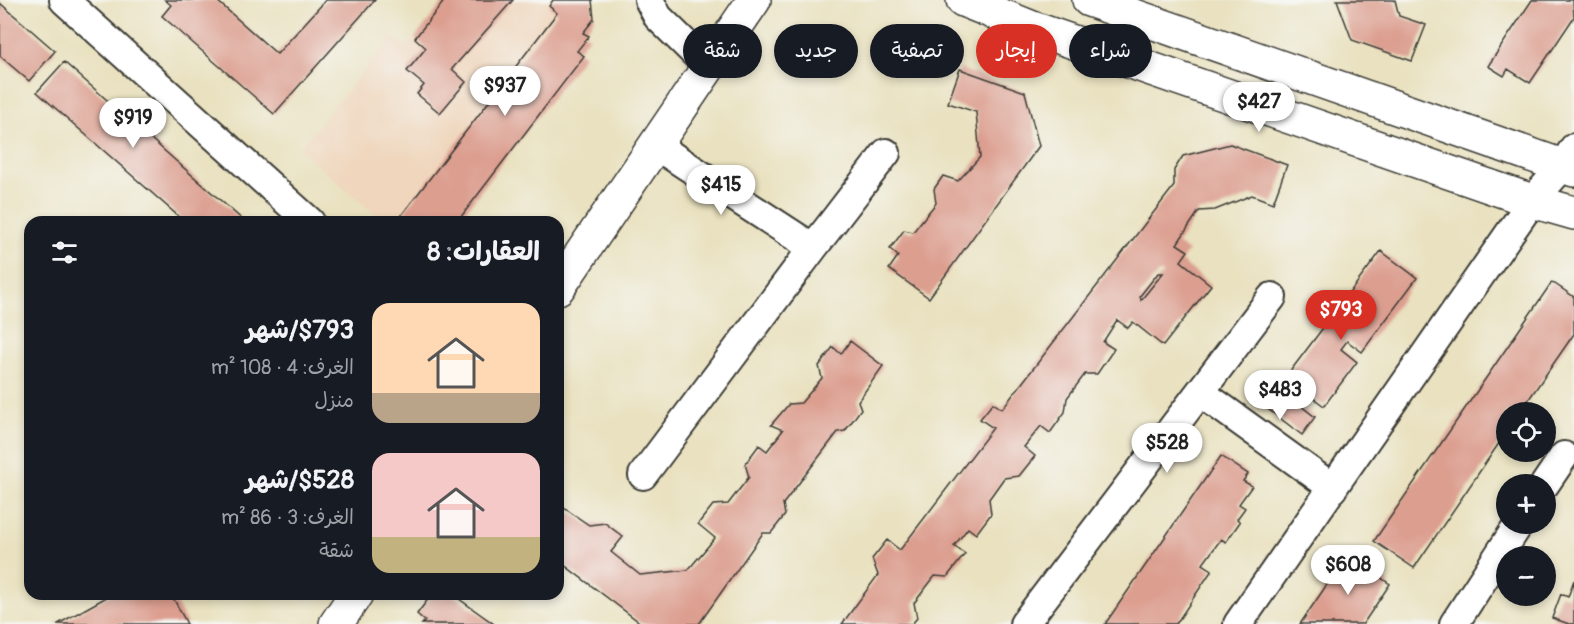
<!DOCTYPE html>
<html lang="ar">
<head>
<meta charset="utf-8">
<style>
	:root { --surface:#171b24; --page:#242831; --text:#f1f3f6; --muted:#9ea1a6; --accent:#d93025 }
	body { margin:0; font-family:Pangolin,"Playpen Sans Arabic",sans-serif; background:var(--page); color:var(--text); direction:rtl; height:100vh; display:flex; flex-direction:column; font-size:22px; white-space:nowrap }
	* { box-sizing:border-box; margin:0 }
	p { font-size:20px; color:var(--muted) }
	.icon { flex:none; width:33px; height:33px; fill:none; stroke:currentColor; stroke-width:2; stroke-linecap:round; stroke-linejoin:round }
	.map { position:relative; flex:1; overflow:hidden; direction:ltr }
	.side { position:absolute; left:24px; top:216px; width:540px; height:384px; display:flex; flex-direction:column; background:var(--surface); border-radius:18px; box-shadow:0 3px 9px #0003; direction:rtl }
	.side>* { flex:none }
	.top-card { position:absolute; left:582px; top:24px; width:570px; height:54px; direction:rtl; display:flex; gap:12px }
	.buttons { position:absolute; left:1496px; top:402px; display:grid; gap:12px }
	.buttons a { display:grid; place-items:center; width:60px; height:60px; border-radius:50%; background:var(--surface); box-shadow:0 3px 9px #0003; font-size:30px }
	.price { position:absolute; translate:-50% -51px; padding:0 14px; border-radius:21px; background:#fff; color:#222; font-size:20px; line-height:39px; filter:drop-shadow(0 2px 3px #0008) }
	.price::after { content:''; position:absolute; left:50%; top:36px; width:18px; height:14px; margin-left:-9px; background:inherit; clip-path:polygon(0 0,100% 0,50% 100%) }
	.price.current { background:var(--accent); color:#fff }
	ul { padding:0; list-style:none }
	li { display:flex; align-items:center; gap:18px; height:150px; padding:0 24px }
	li span { display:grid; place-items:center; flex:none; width:168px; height:120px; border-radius:18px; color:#555 }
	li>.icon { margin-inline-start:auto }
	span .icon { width:72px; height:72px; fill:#fffc; stroke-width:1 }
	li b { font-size:26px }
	h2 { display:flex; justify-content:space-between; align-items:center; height:72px; padding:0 24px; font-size:26px }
	.pill { padding:0 21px; border-radius:27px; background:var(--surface); box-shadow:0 3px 9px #0003; font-size:21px; line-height:54px }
	.pill.current { background:var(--accent); color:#fff }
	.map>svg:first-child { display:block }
</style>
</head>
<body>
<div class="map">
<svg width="1574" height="624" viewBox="0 0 1574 624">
	<rect width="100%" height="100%" fill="#f6f6f2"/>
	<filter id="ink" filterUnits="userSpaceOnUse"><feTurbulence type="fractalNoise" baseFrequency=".0167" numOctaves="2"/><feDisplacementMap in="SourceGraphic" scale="12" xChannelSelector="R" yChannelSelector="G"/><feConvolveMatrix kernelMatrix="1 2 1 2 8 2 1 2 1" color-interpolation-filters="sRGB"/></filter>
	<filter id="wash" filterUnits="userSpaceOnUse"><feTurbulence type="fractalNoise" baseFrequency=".008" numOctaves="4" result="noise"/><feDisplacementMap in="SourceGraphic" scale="24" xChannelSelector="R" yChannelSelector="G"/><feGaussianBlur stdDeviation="1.35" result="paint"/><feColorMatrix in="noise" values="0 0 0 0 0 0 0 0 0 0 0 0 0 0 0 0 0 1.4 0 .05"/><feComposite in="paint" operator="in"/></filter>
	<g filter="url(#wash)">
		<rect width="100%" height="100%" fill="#e9e1bf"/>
		<path fill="#efd6bc" d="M445 0H592L594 19 584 33 589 36 578 51 584 56 457 222H384L299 149 392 37 408 47Z"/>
		<g id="blocks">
			<path fill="#dc9e8f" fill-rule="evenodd" d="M165 0H216L277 54 326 0H375L274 114 162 16 171 5Z
				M445 0H513L452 69 466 82 440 113 417 94 424 85 407 71 426 48 415 38Z
				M553 0H592L594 19 583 33 589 36 577 51 584 56 457 222H399L397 221 557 13 549 6Z
				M1337 0H1395L1399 16 1426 25 1412 61 1352 40Z
				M1532 0H1573L1574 17 1530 83 1508 69 1504 76 1488 66Z
				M0 3 55 51 29 81 0 56Z
				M64 62 245 222H185L37 92Z
				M960 69 1025 92 1039 146 929 298 889 269 898 256 890 249 904 230 913 232 936 203 934 189 943 176 958 181 980 157 976 112 948 103Z
				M1230 144 1287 165 1273 203 1252 195 1215 210 1199 211 1177 244 1188 251 1181 261 1211 285 1163 346 1133 322 1128 328 1117 320 1103 342 1114 349 1097 374H1085L1067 398 1065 412 1050 433 1041 426 1024 447 1035 456 1019 476 1004 478 989 499 991 514 976 534 968 528 954 546 965 554 947 577 935 576 914 603 917 618 912 624H842L878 575 872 559 887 540 900 550 993 428 980 419 993 403 1002 409 1174 186V170L1183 156ZM1158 273H1163L1141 300 1140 296Z
				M1381 251 1417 278 1362 352 1347 341 1341 349 1357 362 1324 406 1308 394 1300 405 1315 417 1302 435 1264 406Z
				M1552 282 1574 297V334L1520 412H1506V433L1414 568 1374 541Z
				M850 341 883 366 858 401 861 409 845 431 838 432 783 504 785 515 771 533H763L699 624H642L560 562 558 563V504L589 525 605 523 623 537 611 552 640 575 688 570 715 538 698 524 713 505 728 504 749 477 745 464 759 445 767 451 783 430 771 425 789 404 801 403 822 378 819 366 833 347 841 354Z
				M1545 420 1554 429 1545 439Z
				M1221 456 1248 474 1243 481 1252 486 1239 504 1245 508 1237 519 1240 522 1226 542 1221 539 1203 564 1212 570 1176 624H1105Z
				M1347 555 1390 584 1363 624H1300Z
				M1574 580V624H1569L1552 618 1561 594 1568 597Z
				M112 594H171L187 624H58Z
				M432 594H452L494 624H422L425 621 417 614Z"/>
		</g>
	</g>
	<g filter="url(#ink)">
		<use href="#blocks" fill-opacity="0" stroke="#3b3a34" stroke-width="1.5"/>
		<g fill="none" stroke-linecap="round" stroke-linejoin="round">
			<defs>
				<path id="minor" d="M64 0 310 222
					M649 0 658 17 708 66
					M655 145 813 248
					M1200 392 1333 488
					M643 475 813 248 886 153
					M1545 484 1564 456
					M1024 624 1272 297
					M1238 624 1532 201 1562 167 1574 148
					M1454 624 1519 524"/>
				<path id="tertiary" d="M963 0 1030 27 1532 201 1574 213
					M1089 0 1574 170
					M558 288 754 0
					M336 624 356 594"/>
			</defs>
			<use href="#minor" stroke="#3b3a34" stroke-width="32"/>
			<use href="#tertiary" stroke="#3b3a34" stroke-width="36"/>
			<use href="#minor" stroke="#fff" stroke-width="28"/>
			<use href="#tertiary" stroke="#fff" stroke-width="33"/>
		</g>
	</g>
</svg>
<div class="buttons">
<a><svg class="icon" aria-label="locate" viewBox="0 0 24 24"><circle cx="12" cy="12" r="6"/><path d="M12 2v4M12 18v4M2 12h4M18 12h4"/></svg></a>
<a>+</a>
<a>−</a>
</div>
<b class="price" style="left:505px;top:117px">$937</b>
<b class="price" style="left:1259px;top:133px">$427</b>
<b class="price" style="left:133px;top:149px">$919</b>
<b class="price" style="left:721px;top:216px">$415</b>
<b class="price current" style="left:1341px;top:341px">$793</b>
<b class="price" style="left:1280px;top:421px">$483</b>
<b class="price" style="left:1167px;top:474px">$528</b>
<b class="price" style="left:1348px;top:596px">$608</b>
<div class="top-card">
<a class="pill">شراء</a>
<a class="pill current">إيجار</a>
<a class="pill">تصفية</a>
<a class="pill">جديد</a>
<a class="pill">شقة</a>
</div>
<section class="side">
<h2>العقارات: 8<svg class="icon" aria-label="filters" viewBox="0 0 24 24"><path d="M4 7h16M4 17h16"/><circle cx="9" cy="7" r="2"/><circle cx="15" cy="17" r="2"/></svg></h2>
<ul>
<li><span style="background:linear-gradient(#ffd9b3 75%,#b9a48a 0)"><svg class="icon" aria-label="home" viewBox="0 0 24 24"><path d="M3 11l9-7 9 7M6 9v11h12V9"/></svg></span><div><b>$793/شهر</b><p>الغرف: 4 · 108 m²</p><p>منزل</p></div></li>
<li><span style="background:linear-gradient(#f6c9c9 70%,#c2b280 0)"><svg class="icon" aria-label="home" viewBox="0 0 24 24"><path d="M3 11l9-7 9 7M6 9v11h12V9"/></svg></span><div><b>$528/شهر</b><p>الغرف: 3 · 86 m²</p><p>شقة</p></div></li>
</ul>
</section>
</div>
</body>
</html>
